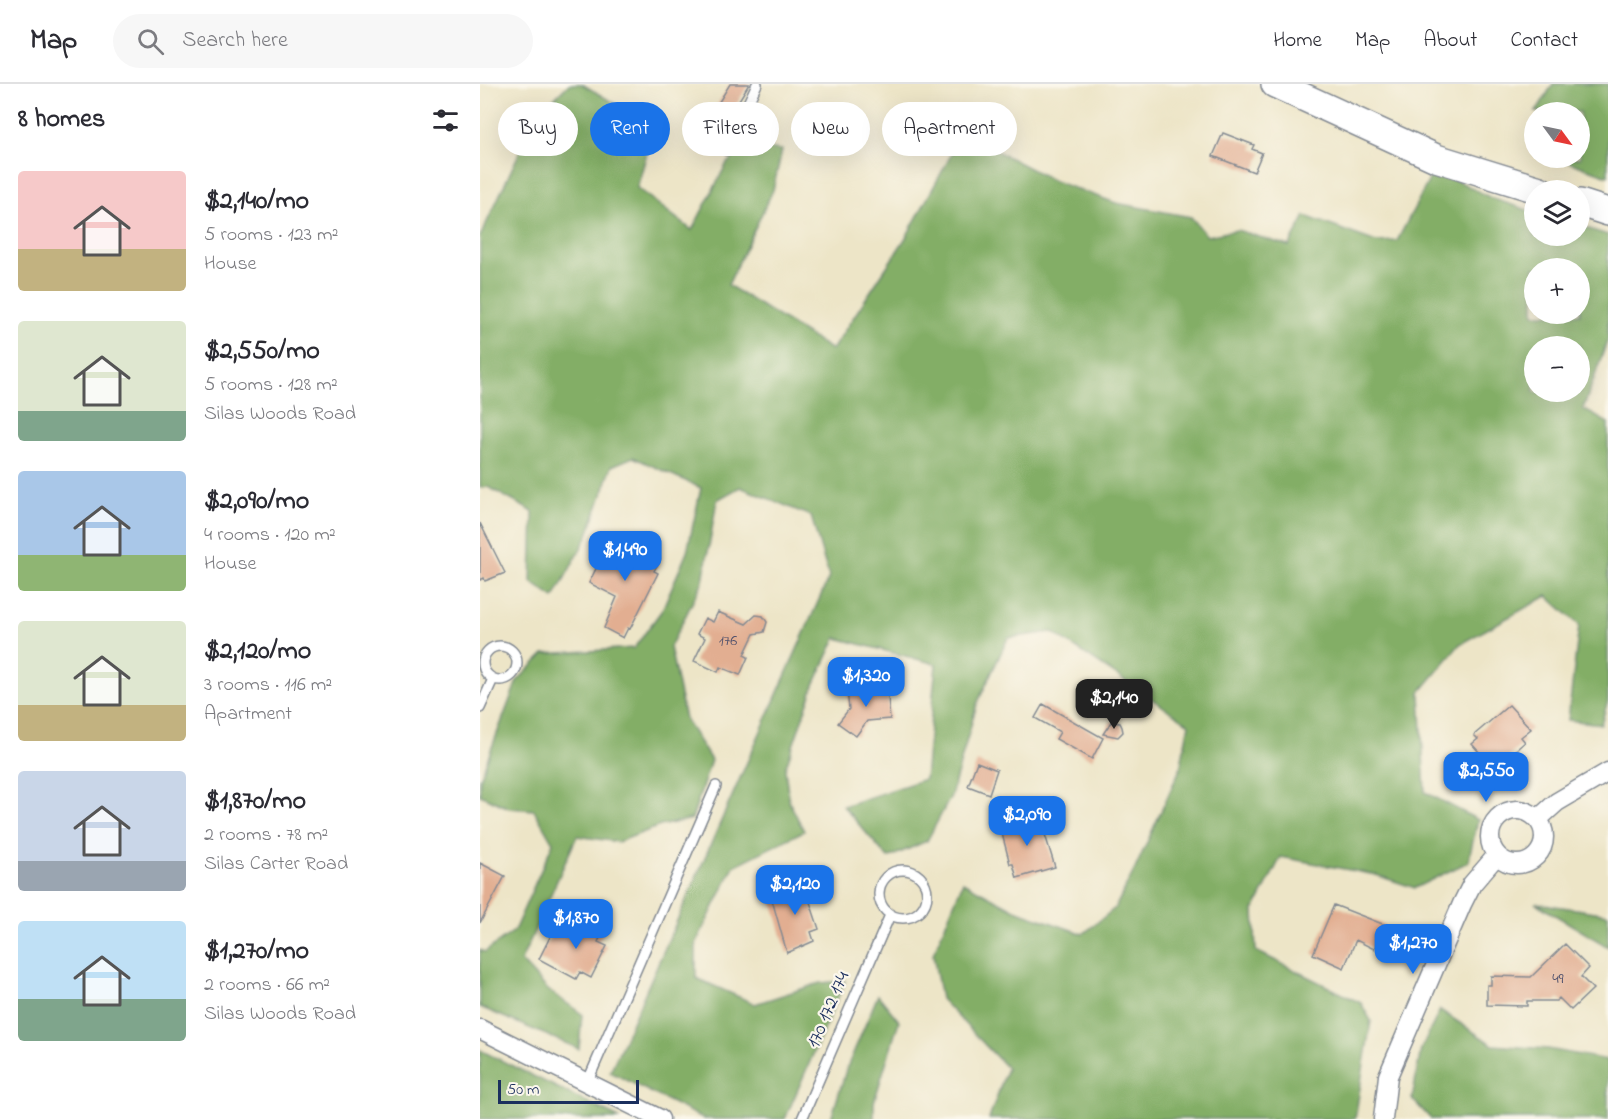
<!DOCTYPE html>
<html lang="en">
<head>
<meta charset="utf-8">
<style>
	:root { --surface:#fff; --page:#f7f7f7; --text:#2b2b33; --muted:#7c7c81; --line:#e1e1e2; --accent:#1a73e8 }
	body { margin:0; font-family:"Indie Flower",sans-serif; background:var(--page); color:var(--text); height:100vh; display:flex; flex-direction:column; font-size:22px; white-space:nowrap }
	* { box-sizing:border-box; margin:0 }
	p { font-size:20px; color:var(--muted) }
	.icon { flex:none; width:33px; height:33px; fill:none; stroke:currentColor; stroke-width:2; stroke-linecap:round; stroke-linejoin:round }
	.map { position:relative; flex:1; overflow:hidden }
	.drawer { display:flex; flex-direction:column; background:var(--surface); width:480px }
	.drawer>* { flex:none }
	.banner { position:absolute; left:18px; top:18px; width:570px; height:54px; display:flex; gap:12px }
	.needle { width:39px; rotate:123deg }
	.tools { position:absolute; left:1044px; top:18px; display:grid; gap:12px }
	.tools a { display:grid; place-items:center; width:66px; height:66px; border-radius:50%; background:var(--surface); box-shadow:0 6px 24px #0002; font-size:30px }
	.scale { position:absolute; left:18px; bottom:15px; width:141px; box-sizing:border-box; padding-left:6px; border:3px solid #1b2f5e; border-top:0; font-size:16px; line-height:21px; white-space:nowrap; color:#1b2f5e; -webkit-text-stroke:4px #fbf7ec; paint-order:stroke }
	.price { position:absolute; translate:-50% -51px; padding:0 14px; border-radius:12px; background:var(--accent); color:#fff; font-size:20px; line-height:39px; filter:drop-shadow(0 2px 3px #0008) }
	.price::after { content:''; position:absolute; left:50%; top:36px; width:18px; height:14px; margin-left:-9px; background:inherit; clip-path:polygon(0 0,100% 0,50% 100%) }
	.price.on { background:#222; color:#fff }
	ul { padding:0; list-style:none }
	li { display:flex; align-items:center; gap:18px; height:150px; padding:0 18px }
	li span { display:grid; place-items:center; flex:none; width:168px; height:120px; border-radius:6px; color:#555 }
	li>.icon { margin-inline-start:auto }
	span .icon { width:72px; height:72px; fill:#fffc; stroke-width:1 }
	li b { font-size:26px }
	h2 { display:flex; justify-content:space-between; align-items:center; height:72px; padding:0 18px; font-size:26px }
	.chip { padding:0 21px; border-radius:27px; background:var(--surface); box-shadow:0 6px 24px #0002; font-size:21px; line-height:54px }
	.chip.on { background:var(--accent); color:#fff }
	header { display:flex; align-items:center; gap:36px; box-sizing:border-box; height:84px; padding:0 30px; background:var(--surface); border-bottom:2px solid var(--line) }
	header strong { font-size:28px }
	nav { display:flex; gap:33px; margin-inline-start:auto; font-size:21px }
	.search { width:420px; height:54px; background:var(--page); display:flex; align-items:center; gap:15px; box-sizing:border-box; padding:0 21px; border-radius:33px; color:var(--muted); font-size:22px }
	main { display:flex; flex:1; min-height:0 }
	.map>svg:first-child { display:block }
</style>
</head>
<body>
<header>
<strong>Map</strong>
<div class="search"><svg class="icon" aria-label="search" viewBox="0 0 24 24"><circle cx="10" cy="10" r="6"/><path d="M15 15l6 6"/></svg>Search here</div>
<nav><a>Home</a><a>Map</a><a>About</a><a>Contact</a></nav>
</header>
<main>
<section class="drawer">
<h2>8 homes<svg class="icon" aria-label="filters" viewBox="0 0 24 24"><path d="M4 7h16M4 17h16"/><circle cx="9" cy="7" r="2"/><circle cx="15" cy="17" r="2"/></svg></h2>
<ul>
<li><span style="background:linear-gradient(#f6c9c9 65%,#c2b280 0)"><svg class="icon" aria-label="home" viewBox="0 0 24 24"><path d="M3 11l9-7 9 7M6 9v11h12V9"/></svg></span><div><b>$2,140/mo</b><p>5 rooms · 123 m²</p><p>House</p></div></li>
<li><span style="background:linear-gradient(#dfe7d0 75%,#7fa58c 0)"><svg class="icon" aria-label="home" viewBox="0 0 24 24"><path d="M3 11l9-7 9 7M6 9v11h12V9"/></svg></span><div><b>$2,550/mo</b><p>5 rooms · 128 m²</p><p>Silas Woods Road</p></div></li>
<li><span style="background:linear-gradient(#a9c7e8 70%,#8fb573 0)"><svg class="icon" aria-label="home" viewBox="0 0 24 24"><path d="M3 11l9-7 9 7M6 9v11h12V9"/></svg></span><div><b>$2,090/mo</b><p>4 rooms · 120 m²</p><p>House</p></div></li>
<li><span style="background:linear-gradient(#dfe7d0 70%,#c2b280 0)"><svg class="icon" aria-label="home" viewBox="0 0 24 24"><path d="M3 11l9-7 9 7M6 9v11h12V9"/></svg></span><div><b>$2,120/mo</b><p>3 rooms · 116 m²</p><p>Apartment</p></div></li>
<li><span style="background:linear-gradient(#c9d6e8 75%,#9aa5b1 0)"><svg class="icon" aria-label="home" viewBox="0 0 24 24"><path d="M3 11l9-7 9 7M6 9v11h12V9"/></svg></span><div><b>$1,870/mo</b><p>2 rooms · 78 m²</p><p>Silas Carter Road</p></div></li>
<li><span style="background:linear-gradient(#bfe0f5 65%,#7fa58c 0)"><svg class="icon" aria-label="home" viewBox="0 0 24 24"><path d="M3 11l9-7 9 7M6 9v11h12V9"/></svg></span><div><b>$1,270/mo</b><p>2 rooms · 66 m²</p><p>Silas Woods Road</p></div></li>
</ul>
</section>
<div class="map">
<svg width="1128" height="1035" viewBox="0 0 1128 1035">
	<rect width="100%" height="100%" fill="#fbf7ec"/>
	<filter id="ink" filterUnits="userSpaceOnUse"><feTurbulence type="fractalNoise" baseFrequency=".0167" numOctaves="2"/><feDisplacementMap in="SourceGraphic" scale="12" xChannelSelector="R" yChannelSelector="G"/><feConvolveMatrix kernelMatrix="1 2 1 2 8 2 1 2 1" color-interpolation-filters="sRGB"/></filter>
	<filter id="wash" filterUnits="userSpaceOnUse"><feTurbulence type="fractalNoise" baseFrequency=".008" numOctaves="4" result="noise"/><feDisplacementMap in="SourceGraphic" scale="24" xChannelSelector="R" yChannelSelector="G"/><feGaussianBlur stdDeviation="1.35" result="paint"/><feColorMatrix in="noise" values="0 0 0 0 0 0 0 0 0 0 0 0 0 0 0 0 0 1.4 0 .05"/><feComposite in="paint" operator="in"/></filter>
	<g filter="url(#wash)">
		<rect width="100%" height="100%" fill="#ede5c7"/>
		<path fill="#83ae66" stroke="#4f6e62" stroke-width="1.5" fill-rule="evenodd" d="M89 0H102L153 30 171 55 157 104 212 146 247 79 267 63 302 66 293 106 248 201 352 266 425 155 476 62 488 52 574 97 636 119 711 133 727 152 757 146 809 162 825 132 896 158 917 157 951 92 961 88 1011 114 1054 128V152H1100V142L1128 151V255L1103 325 1128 339V617L1121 640 1088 636 1099 541 1067 512 980 560 940 608 945 708 998 736 988 778 935 804 896 791 801 773 774 826 776 867 881 919 891 937 875 1035H509L527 984 461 915 453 870 483 798 535 826 603 850 635 824 655 785 700 685 709 640 572 548 528 554 497 620 471 712 447 757 408 774 363 722 445 695 456 580 356 554 334 601 305 685 309 717 324 747 254 782 216 859V894L275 920 340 899 365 897 305 1035H224L130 988 349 493 331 432 260 403 237 416 223 497 190 563 205 635 231 676 212 735 180 742 138 758 97 752 41 877 68 906 102 930 99 965 0 923V866L5 868 34 847 73 759 54 726 29 724 0 711V695L37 597 64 570 154 564 182 526 207 468 221 404 153 373 132 382 108 451 74 514 51 498 53 428 8 403 0 404V153L56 33ZM1054 184H1100V230H1054ZM1054 262H1100V308H1054Z
			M1073 0H1128V92L1077 74H1100V28H1056Z
			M1055 819 1128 830V863Z
			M398 911 419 937 394 1018V1035H351L366 986Z
			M960 926 1013 961 1068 965 1128 976V1035H951L932 1015 941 965Z
			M0 966 141 1035H0Z"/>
		<g id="blocks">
			<path fill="#e2ae91" d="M250 0H269L248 34 236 61 218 52 220 49 211 44 219 29 229 34Z
				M743 49 774 61 772 65 782 69 774 88 733 72Z
				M0 439 25 489 5 497 4 494 0 496Z
				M132 452 180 476 174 487 178 489 150 545 148 544 143 554 124 544 137 513 109 499Z
				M238 528 266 540 276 531 283 532 287 538 284 548 274 550 264 571 268 573 260 591 240 583 238 588 214 577 225 554 217 550 225 534 233 538Z
				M407 602 410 635 387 637 376 652 358 639 369 625 367 606Z
				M563 620 623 654 612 675 576 655 580 648 555 634Z
				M1029 621 1051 645 1041 653 1045 658 1014 685 992 660 998 655 994 651Z
				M631 638 640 639 642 643 643 648 638 653 623 650Z
				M497 678 517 686 509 710 488 702Z
				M553 732 557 746 563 744 575 783 537 794 533 780H530L520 742Z
				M0 779 25 792 0 839Z
				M323 797 339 845 331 848 334 857 307 869 292 816 302 812 300 804Z
				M854 821 905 841 894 865 876 856 864 884 833 870Z
				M111 833 127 841 118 858 127 862 111 894 100 888 96 895 59 875 74 845 88 852 92 844 103 849Z
				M1085 860 1109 884 1101 893 1113 905 1091 926 1079 914 1076 917H1047V922L1007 921V901H1011V892L1051 893Z"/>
		</g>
	</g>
	<g filter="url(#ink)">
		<use href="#blocks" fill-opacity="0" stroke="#848a92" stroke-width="1.5"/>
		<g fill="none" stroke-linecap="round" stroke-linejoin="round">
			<defs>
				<path id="lane" d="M246 66 277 0
					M3 579a17 17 0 1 1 34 0a17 17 0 1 1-34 0Z
					M0 624 13 595
					M399 810a24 24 0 1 1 48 0a24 24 0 1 1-48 0Z
					M107 999 236 702
					M322 1035 410 831"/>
				<path id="street" d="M1010 753a27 27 0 1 1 54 0a27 27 0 1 1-54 0Z
					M1058 735 1077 718 1128 688
					M0 945 180 1035
					M903 1035 908 992 982 820 992 800 1017 771"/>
				<path id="secondary" d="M795 0 956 74 1060 106
					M1100 119 1128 128"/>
			</defs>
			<use href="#lane" stroke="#848a92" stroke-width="12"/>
			<use href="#street" stroke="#848a92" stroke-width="21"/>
			<use href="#secondary" stroke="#848a92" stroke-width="30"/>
			<use href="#lane" stroke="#fff" stroke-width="9"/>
			<use href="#street" stroke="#fff" stroke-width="18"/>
			<use href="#secondary" stroke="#fff" stroke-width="27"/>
		</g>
	</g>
	<g text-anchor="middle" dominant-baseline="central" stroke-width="4.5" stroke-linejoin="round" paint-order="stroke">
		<g font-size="16" fill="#4d4f6b">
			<text x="248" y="557">176</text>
			<text x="1078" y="895">49</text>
		</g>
		<g font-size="20" fill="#1b2f5e" stroke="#fbf7ec">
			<text transform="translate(349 926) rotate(-67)">170 172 174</text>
		</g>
	</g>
</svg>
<div class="tools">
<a><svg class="needle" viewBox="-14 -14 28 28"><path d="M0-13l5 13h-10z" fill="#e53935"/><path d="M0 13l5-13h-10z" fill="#7c7c81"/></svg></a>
<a><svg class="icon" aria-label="layers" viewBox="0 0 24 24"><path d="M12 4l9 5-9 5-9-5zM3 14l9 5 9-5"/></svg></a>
<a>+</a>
<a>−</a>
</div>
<div class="scale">50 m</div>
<b class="price" style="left:145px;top:498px">$1,490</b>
<b class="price" style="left:386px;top:624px">$1,320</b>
<b class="price on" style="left:634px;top:646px">$2,140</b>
<b class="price" style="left:1006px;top:719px">$2,550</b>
<b class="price" style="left:547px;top:763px">$2,090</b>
<b class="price" style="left:315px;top:832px">$2,120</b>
<b class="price" style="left:96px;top:866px">$1,870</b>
<b class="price" style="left:933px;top:891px">$1,270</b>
<div class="banner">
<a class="chip">Buy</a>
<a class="chip on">Rent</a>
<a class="chip">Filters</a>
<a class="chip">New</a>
<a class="chip">Apartment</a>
</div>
</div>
</main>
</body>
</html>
